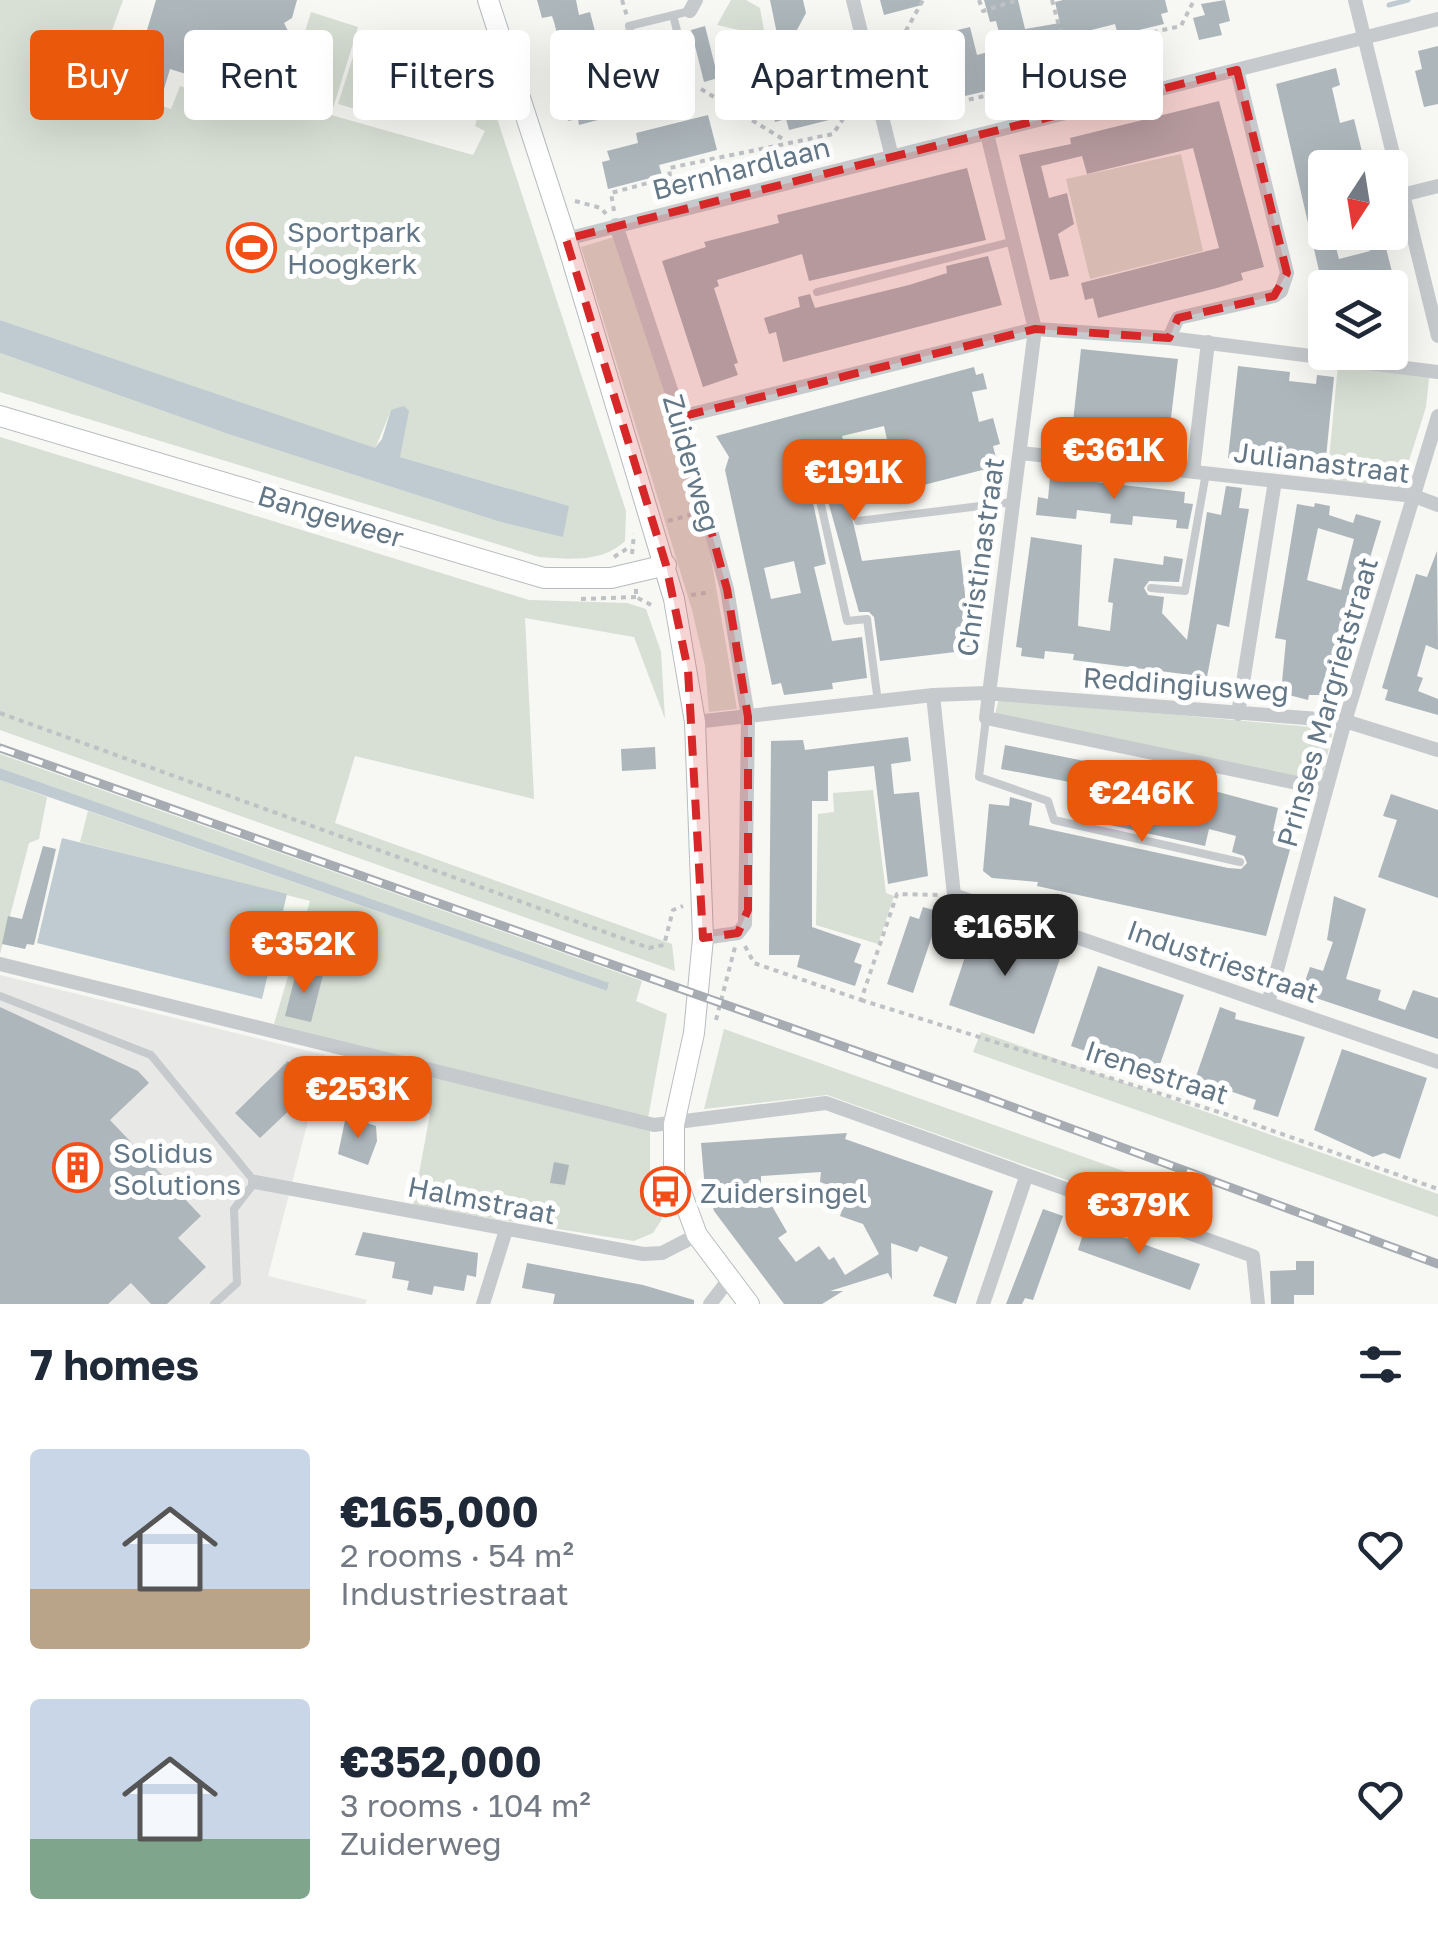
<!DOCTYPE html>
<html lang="en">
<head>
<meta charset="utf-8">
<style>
	:root { --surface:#fff; --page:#f6f6f7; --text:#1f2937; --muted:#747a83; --accent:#ea580c }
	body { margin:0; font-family:"Golos Text",sans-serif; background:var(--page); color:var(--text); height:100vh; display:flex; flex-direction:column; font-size:38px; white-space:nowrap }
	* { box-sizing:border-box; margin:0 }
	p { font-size:32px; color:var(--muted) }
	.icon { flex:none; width:55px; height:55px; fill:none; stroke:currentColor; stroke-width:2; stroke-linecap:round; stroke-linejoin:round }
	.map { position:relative; height:1304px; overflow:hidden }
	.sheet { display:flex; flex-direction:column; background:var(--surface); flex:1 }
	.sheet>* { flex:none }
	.guide { position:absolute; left:30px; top:30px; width:1380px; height:90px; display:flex; gap:20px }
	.needle { width:65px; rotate:192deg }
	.buttons { position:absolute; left:1308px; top:150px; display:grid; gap:20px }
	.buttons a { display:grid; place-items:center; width:100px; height:100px; border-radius:10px; background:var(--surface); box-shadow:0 10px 40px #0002; font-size:50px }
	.price { position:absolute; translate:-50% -85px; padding:0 22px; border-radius:20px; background:var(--accent); color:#fff; font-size:32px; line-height:65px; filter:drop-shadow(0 2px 5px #0008) }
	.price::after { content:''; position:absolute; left:50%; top:60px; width:30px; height:22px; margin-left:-15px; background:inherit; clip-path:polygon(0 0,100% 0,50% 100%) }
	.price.on { background:#222; color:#fff }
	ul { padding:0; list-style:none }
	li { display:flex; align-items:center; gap:30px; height:250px; padding:0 30px }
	li span { display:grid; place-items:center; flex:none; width:280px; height:200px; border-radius:10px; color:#555 }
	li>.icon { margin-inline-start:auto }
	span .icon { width:120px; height:120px; fill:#fffc; stroke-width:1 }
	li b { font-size:42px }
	h2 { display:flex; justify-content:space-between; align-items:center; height:120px; padding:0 30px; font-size:42px }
	.chip { padding:0 35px; border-radius:10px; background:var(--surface); box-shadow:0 10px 40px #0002; font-size:35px; line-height:90px }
	.chip.on { background:var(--accent); color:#fff }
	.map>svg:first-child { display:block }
</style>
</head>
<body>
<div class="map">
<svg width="1438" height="1304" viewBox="0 0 1438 1304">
	<rect width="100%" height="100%" fill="#f7f7f3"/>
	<path fill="#e8e9e7" d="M0 975 325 1055 268 1276 367 1300 365 1304H0Z"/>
	<path fill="#d8dfd4" d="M0 0H123L93 83 171 109 180 86 279 117 311 12 358 27 331 115 473 155 485 131 475 126 486 85 626 511 625 541C602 563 569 559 539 557L0 392V353L231 435 497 521 563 536 568 506 400 457 391 410 375 449 0 320Z
		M731 0H746L760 8 765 36 717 25Z
		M357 44 384 53 366 112 338 104Z
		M1181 154 1203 251 1090 279 1066 179Z
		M614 237 685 453 708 540 737 709 709 712 705 666 692 610 581 247Z
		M1338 365 1429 378 1426 407 1400 489 1327 480Z
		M0 437 529 600 627 603 646 609 661 652 665 719 634 637 525 618 534 799 355 756 335 823 672 944 675 971 0 730Z
		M999 699 1333 729 1321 784 995 714Z
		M0 754 642 981 636 1001 667 1014 648 1118 274 1024 310 901 80 842 88 811 607 991 609 984 0 768Z
		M0 780 47 797 39 839 29 843 0 954Z
		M873 790 886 893 894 896 878 944 816 925 818 814 834 812 833 793Z
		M724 1029 1202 1199 1194 1225 827 1095 704 1109Z
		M981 1032 1438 1194V1217L973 1052Z
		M377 1064 650 1130V1177L662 1219 653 1233 634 1241 413 1206 430 1114 371 1098Z"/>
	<path fill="#bfcbd0" d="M0 320 375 448 382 439 391 410 404 406 409 411 400 457 569 506 563 537 497 521 231 435 0 353Z
		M0 768 609 983 607 991 0 780Z
		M62 838 287 894 262 999 37 943Z"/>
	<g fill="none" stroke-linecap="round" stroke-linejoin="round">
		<path stroke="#bfcbd0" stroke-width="5" d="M1389 5 1408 0"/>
	</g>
	<path fill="#adb6bb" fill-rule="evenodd" d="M156 0H297L292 18 284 23 288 31 281 54 273 58 277 66 270 89 260 86 256 96 170 69 164 89 132 80Z
		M537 0H576L579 15 590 12 604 66 616 62 628 112 579 125 578 119 568 121 556 75 567 73 554 22 552 16 542 18Z
		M770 0H803L806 13 782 58Z
		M880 0H921L922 5 884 15Z
		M984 0H1018L1025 29 1060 23 1055 2 1063 0H1165L1168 12 1161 14 1164 24 1118 35 1115 24 1056 39 1062 61 1004 75 1007 86 961 97 958 87 913 98 910 87 904 89 898 63 941 53 937 35 970 27 977 55 1003 48 996 21 990 22Z
		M1225 0 1230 21 1219 24 1222 35 1199 40 1193 18 1205 15 1201 4Z
		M705 26 718 78 704 82 691 30Z
		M1438 46V104L1424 107 1415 71 1422 69 1418 51Z
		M738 60 741 72 751 69 754 80 765 77 768 88 778 85 781 97 816 87 814 76 844 69 850 92 839 94 841 105 830 108 833 119 789 130 786 119 775 122 772 110 762 113 759 102 748 105 745 94 735 97 732 86 721 89 716 66Z
		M1336 68 1340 85 1332 88 1340 123 1354 119 1366 168H1316L1325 202V232H1332L1339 259 1370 251 1365 232H1382L1396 288H1323L1276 84Z
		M1219 101 1264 267 1241 273 1243 280 1217 288 1098 318 1093 298 1085 300 1081 283 1219 248 1193 148 1087 174 1082 156 1041 166 1049 198 1067 193 1074 224 1058 234 1069 276 1050 280 1019 155 1071 144 1070 138Z
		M708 115 717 150 659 165 662 175 608 189 602 162 610 160 607 151 638 143 636 133Z
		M967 168 986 240 809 281 802 254 717 280 719 286 714 288 738 363 734 364 738 375 703 387 662 261 706 247 704 242 779 223 777 215Z
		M988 256 1002 305 783 362 776 332 769 334 764 318 800 307 798 297 810 294 815 308 909 285 947 273 946 266Z
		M1081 349 1178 359 1167 451 1071 440Z
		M1238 366 1290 372 1289 381 1316 384 1317 375 1334 377 1325 468 1273 463 1274 454 1247 451 1246 460 1228 458Z
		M974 367 976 375 983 373 987 389 972 392 979 422 993 418 1000 444 993 446 998 466 849 504 862 561 960 550 969 630 978 629 980 643 972 644V650L880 661 874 617 869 612H859L826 494 816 489 812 498 826 564 814 567 832 641 862 637 867 678 832 683 833 689 784 695 781 683 772 685 725 470 729 457 716 436ZM884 426 890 453 849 464 842 436ZM794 561 801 593 771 599 764 568Z
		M1050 477 1185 492 1184 503 1193 504 1188 529 1176 528 1177 520 1133 516 1132 525 1110 523 1111 514 1077 510 1076 519 1036 515 1038 497 1048 499Z
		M1226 486 1242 488 1239 508 1249 509 1229 627 1217 624 1207 677 1073 660 1074 654 1045 651 1044 659 1021 656 1022 648 1016 647 1031 537 1082 545 1078 626 1110 631 1113 603 1108 602 1114 558 1163 565 1164 556 1183 559 1179 582 1149 581 1144 588 1148 595 1164 597 1162 613 1187 640 1207 512 1221 515Z
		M1315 503 1330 506 1329 515 1353 523 1356 514 1381 521 1342 651 1338 650 1335 695H1309L1308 700 1281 693 1286 640 1275 638 1297 504 1314 507ZM1318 528 1354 539 1341 590 1307 580Z
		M1437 551 1438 650 1426 645 1417 676 1423 678 1418 691 1438 699V715L1385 700 1388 690 1382 688 1416 574 1427 577Z
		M908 737 911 761 891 764 894 794 919 792 928 876 888 884 874 766 828 771V801H812V927L861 944 854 962 862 965 855 986 797 967 800 955H769L771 741 803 740 805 750Z
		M1005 745 1159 776 1278 808 1273 831 1288 835 1286 844 1291 846 1266 936 1037 886 1038 882 992 878 983 871 989 804 1009 806 1010 797 1032 803 1029 825 1228 868 1241 869 1247 863 1244 856 1232 852 1236 836 1209 829 1205 846 1074 817 1076 805 1098 808 1101 788 1001 769Z
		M655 747 656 769 622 771 621 749Z
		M1391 794 1438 810V898L1378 877 1397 820 1383 816Z
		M43 846 56 849 34 945 27 944 25 949 2 944 8 916 22 919Z
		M1334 896 1366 909 1346 979 1381 990 1378 1000 1405 1010 1413 990 1438 998V1039L1301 993 1310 967 1323 971 1333 942 1327 940Z
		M923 907 940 912 913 993 887 984 910 916 919 919Z
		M976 924 1062 953 1034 1034 949 1005Z
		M1098 966 1184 995 1156 1076 1071 1046Z
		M297 969 323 975 311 1022 285 1016Z
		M0 1007 138 1071 149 1083 110 1120 201 1216 178 1238 206 1267 167 1304H151L131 1283 108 1304H0Z
		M1220 1007 1236 1013 1235 1019 1305 1037 1278 1117 1253 1109 1256 1100 1221 1088 1218 1097 1192 1088Z
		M1342 1049 1427 1078 1400 1159 1384 1153 1373 1157 1314 1130Z
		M288 1061 314 1087 260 1138 235 1113Z
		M346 1116 376 1126 377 1141 368 1165 338 1154Z
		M847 1133 845 1139 993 1191 956 1304 933 1296 948 1257 920 1246 917 1252 891 1243 892 1280 888 1273 830 1291H843L822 1304H784L714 1211 704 1178 701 1143ZM821 1172 820 1182 848 1192 840 1216 863 1224 879 1254 845 1275 834 1257 829 1260 819 1246 796 1262 778 1238 787 1232 761 1187V1176Z
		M554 1162 569 1165 565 1185 550 1183Z
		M1043 1209 1063 1216 1033 1300 1025 1298 1022 1304H1006Z
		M1086 1224 1200 1264 1190 1290 1078 1250Z
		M363 1232 478 1253 476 1277 467 1275 464 1291 434 1286 432 1295 407 1290 409 1281 392 1278 395 1262 355 1255Z
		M1296 1261H1314V1295H1294V1304H1271L1270 1271 1296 1270Z
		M527 1263 643 1285 694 1300V1304H553L555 1294 522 1288Z"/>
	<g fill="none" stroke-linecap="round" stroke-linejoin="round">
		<defs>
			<path id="secondary" d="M488 0 566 239 674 599 695 722 703 938 694 1033 674 1124V1173L697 1235 749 1304
				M0 416 544 578H611L666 565"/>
		</defs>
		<use href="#secondary" stroke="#b6bcc0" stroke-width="22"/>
		<path stroke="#bfc2c4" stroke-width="4" stroke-dasharray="5 5" stroke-linecap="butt" d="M622 0 627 16
			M979 0 983 11 1018 0
			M1052 0 1069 63
			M879 41 903 36 923 0
			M1063 42 1110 31 1112 41 1181 26 1194 0
			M701 89 786 141
			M897 106 951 94 954 103 1015 89 1014 84 1031 81
			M575 201 601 208 606 214
			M614 211 611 193 670 177 669 168 833 134 843 119 868 113
			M668 521 693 514
			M632 554 634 534
			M614 557 631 546
			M636 589V597L655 607
			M691 595 711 592
			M581 599 636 597
			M0 713 649 948 664 945 673 910 683 906
			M745 946 754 963 861 1000 897 894 939 895
			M861 1000 1225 1114 1438 1189
			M716 1020 735 947"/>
		<path stroke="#c6cacd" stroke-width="8" d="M673 15 690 82
			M646 94 629 26 690 11
			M1053 117 1044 79 1102 65
			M817 292 1014 241
			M819 496 847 621 867 619 878 702
			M858 521 1013 502
			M1151 588 1185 591 1206 473
			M986 718 979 777 1048 801 1054 820 1240 862
			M0 996 151 1055 255 1182 234 1209 237 1283 214 1304"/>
		<path stroke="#c6cacd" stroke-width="14" d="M853 0 892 157
			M1355 0 1438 336
			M690 11 696 0
			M987 134 1035 329 986 718 1326 789
			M1402 195 1438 186
			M616 225 680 417 727 589 748 717 745 924 738 933 703 938
			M566 239 1438 19
			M1169 338 1438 372
			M680 417 1035 329 1169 338 1178 318 1274 296 1281 291 1287 273 1237 70
			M1021 453 1414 496 1438 505
			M1193 472 1208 342
			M933 695 954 895 1438 1062
			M1238 714 1275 481
			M695 722 933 695 985 693 1345 721 1438 750
			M0 964 654 1125 826 1103 1253 1256 1258 1304
			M1268 1003 1345 721 1438 416
			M255 1182 643 1254 662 1253 697 1235
			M483 1304 506 1230
			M710 1304 730 1278
			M983 1304 1026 1177"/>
		<use href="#secondary" stroke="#fff" stroke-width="20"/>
		<defs>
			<path id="rail" d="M0 748 972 1092 1438 1264"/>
		</defs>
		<use href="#rail" stroke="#a6acb2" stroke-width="9"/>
		<use href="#rail" stroke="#fff" stroke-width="5" stroke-dasharray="15" stroke-linecap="butt"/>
	</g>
	<path fill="#d62828" fill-opacity="0.2" stroke="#d62828" stroke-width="8" stroke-dasharray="20 12" stroke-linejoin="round" d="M1237 70 1287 273 1274 296 1178 318 1169 338 1035 329 680 417 727 589 748 717V910L738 933 703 938 688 670 666 565 566 239Z"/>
	<defs>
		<symbol id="stadium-ring" viewBox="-11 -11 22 22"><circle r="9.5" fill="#fff" stroke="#f34e18" stroke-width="1.5"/><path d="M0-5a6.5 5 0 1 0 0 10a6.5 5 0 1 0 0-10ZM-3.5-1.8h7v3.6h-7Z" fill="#f34e18"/></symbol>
		<symbol id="building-ring" viewBox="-11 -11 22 22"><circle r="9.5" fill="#fff" stroke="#f34e18" stroke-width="1.5"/><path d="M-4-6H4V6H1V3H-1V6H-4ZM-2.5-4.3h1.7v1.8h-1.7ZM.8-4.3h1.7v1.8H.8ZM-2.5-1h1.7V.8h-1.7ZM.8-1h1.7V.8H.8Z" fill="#f34e18"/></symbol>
		<symbol id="bus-ring" viewBox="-11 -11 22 22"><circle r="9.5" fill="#fff" stroke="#f34e18" stroke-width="1.5"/><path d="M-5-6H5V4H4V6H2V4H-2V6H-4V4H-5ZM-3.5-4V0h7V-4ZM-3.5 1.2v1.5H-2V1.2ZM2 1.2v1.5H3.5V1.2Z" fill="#f34e18"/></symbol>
	</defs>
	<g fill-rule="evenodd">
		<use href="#stadium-ring" x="224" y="220" width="55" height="55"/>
		<use href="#building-ring" x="50" y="1140" width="55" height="55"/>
		<use href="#bus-ring" x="638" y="1164" width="55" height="55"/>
	</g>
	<g text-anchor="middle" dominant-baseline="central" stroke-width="10" stroke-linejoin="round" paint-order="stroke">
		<g font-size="28" fill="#637787" stroke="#fff">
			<text transform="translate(741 168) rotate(-14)">Bernhardlaan</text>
			<text transform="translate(1322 462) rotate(7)">Julianastraat</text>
			<text transform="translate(692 463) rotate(74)">Zuiderweg</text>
			<text transform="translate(331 516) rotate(17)">Bangeweer</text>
			<text transform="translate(980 557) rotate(-82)">Christinastraat</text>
			<text transform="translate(1186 684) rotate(4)">Reddingiusweg</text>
			<text transform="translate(1327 702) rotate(-74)">Prinses Margrietstraat</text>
			<text transform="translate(1223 961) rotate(19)">Industriestraat</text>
			<text transform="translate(1157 1072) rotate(18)">Irenestraat</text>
			<text transform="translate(482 1200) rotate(11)">Halmstraat</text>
		</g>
		<g font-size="28" fill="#637787" stroke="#fff" text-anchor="start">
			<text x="287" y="231">Sportpark<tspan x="287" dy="32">Hoogkerk</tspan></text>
			<text x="113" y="1152">Solidus<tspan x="113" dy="32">Solutions</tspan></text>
			<text x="700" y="1192">Zuidersingel</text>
		</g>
	</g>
</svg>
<div class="buttons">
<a><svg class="needle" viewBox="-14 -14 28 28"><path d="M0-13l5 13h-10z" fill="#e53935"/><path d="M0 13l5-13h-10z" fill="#747a83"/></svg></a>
<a><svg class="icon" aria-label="layers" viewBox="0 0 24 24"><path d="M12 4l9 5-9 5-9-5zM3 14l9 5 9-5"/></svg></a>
</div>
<b class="price" style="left:1114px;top:502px">€361K</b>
<b class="price" style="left:854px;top:524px">€191K</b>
<b class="price" style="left:1142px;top:845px">€246K</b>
<b class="price on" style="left:1005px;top:979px">€165K</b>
<b class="price" style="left:304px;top:996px">€352K</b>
<b class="price" style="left:358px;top:1141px">€253K</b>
<b class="price" style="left:1139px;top:1257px">€379K</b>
<div class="guide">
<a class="chip on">Buy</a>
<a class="chip">Rent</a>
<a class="chip">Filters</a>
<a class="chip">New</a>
<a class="chip">Apartment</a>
<a class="chip">House</a>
</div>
</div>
<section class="sheet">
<h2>7 homes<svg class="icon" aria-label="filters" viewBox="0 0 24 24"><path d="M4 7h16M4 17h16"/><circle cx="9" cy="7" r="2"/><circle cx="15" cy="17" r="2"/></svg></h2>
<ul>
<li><span style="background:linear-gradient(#c9d6e8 70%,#b9a48a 0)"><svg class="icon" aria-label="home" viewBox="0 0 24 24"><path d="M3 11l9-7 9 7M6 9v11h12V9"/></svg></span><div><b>€165,000</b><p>2 rooms · 54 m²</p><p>Industriestraat</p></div><svg class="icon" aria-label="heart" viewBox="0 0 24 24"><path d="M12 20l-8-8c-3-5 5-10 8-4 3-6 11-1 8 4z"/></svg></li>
<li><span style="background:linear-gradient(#c9d6e8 70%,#7fa58c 0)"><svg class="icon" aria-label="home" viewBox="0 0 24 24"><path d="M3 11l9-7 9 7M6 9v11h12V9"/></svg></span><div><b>€352,000</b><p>3 rooms · 104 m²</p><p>Zuiderweg</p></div><svg class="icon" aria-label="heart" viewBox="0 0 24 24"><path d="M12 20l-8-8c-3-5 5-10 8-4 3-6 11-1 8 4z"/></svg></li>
</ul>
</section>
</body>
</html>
